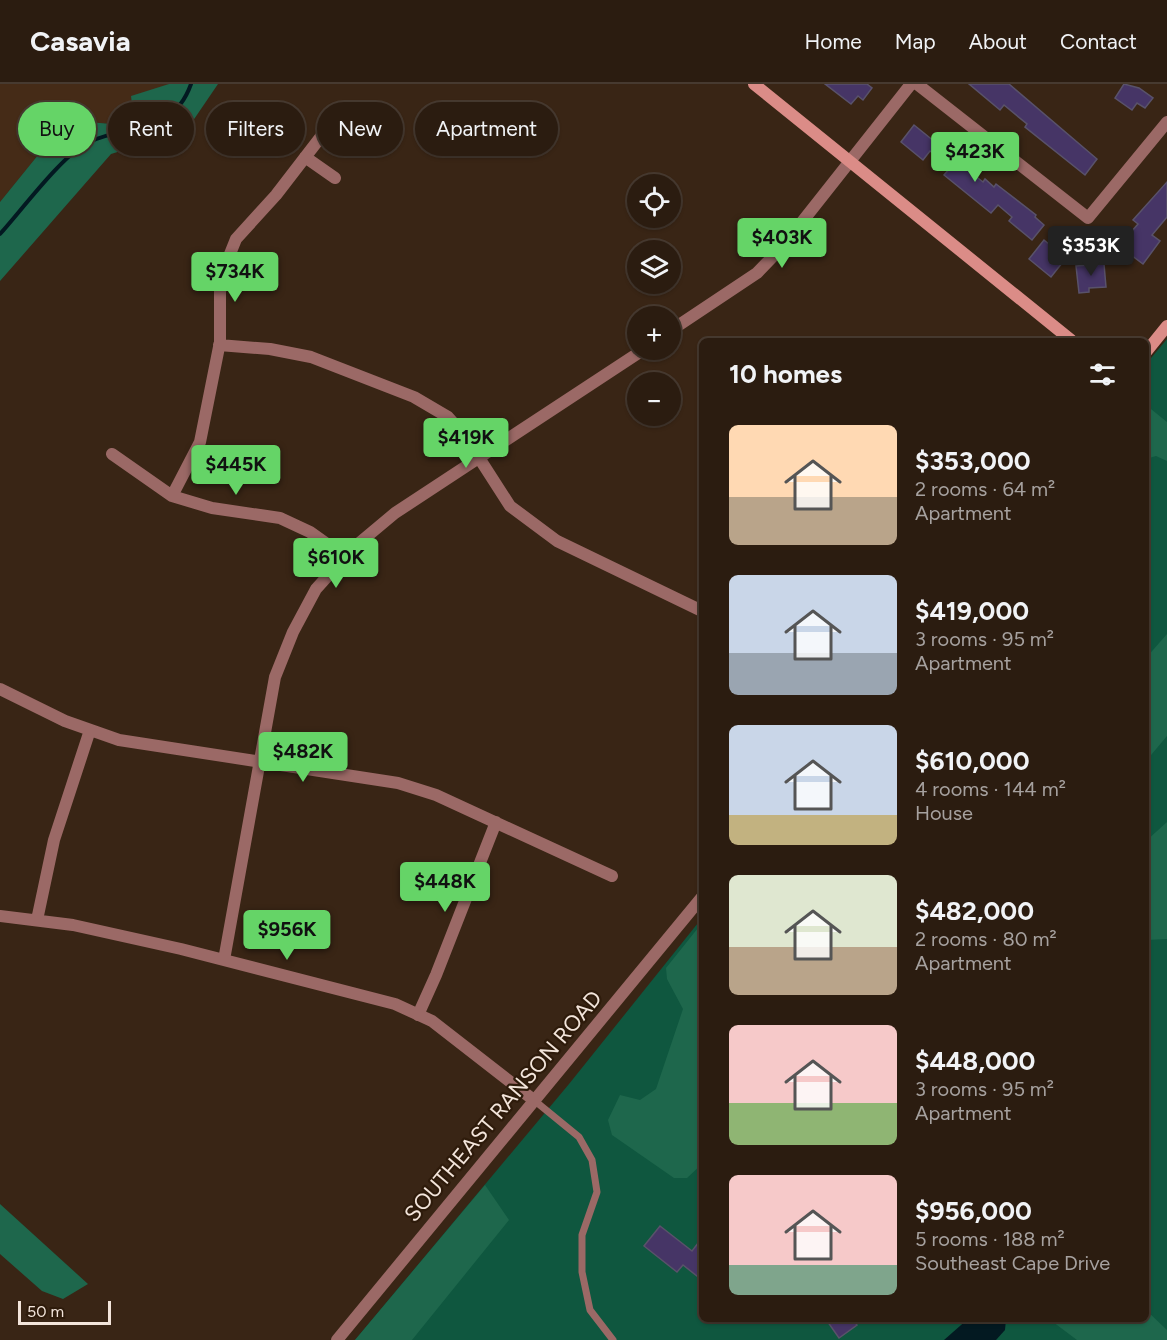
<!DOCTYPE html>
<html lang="en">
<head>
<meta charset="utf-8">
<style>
	:root { --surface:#2b1c10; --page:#332519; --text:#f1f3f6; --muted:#a6a19f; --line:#473a30; --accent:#65d467 }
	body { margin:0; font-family:Figtree,sans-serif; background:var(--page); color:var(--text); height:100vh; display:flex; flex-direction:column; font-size:22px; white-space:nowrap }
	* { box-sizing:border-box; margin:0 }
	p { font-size:20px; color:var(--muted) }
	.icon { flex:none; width:33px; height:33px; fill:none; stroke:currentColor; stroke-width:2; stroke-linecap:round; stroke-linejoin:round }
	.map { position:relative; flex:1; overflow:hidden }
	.side { position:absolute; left:699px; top:254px; width:450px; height:984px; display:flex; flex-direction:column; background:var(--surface); border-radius:9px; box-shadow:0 2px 4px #0004,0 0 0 2px var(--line) }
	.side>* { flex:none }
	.hud { position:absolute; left:18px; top:18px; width:570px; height:54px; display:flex; gap:12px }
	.fabs { position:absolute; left:627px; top:90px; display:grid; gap:12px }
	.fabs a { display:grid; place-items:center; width:54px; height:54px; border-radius:50%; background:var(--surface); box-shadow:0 2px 4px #0004,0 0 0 2px var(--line); font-size:30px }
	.scale { position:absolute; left:18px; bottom:15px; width:93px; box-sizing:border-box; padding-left:6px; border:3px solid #f3e5db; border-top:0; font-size:16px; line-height:21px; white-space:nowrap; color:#f3e5db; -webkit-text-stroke:4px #2e1b0b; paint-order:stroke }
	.price { position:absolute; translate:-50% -51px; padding:0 14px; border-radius:6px; background:var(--accent); color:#111; font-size:20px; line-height:39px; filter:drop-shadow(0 2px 3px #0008) }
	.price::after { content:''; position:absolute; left:50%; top:36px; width:18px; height:14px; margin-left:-9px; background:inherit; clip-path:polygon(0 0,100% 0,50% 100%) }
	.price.current { background:#222; color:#fff }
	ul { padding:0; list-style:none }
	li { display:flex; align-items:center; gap:18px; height:150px; padding:0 30px }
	li span { display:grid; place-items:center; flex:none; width:168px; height:120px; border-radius:9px; color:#555 }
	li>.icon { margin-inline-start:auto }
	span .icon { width:72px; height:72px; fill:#fffc; stroke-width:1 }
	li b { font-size:26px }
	h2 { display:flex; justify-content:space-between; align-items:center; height:72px; padding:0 30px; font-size:26px }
	.tag { padding:0 21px; border-radius:27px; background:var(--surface); box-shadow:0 2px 4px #0004,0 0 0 2px var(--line); font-size:21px; line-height:54px }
	.tag.current { background:var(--accent); color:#111 }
	header { display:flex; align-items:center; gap:36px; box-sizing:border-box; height:84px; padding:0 30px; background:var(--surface); border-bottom:2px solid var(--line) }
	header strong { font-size:28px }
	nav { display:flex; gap:33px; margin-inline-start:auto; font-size:21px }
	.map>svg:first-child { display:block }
</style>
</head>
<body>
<header>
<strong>Casavia</strong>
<nav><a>Home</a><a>Map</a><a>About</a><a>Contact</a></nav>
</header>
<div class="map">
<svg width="1167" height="1256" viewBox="0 0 1167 1256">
	<rect width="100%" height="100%" fill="#392515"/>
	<path fill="#452b17" d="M0 0H169L133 29 112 40 75 37 51 55 0 118Z"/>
	<path fill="#0f573f" d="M1167 255V1256H355L569 1000 702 834V1234H1146V280Z"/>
	<path fill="#1e674c" d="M169 0H218L186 47 111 70 0 197V118L51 55 76 37 112 40 133 29 131 12Z
		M1146 321 1167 338V377L1156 372 1146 375Z
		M1167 550V652L1146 677V574Z
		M1167 738V855L1146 856V757Z
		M702 839V1080L687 1094H674L612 1051 608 1036 620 1011 640 1016 656 1005 683 925 667 895 666 884Z
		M485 1101 509 1136 412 1256H355Z
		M0 1120 88 1200 63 1215 42 1207 0 1170Z
		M1146 1226 1167 1246V1256H1077L1049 1235 1146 1234Z"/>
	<path fill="#031921" d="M969 1234 1006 1235 1005 1246 996 1256H944Z"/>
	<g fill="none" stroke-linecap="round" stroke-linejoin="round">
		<path stroke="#031921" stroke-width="4" d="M0 150C21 127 63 70 89 58 130 39 173 51 191 0"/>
	</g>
	<path fill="#463566" stroke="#59526a" stroke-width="1.5" d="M825 0H867L872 4 863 16 858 12 851 20Z
		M969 0H1009L1097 75 1085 91 1025 43 1027 40 1004 21 1000 26Z
		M1124 0 1139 4 1153 14 1145 24 1137 19 1132 26 1115 14Z
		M914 41 950 70 953 67 967 78 964 83 983 98 985 95 994 103 996 100 1036 131 1035 133 1044 141 1032 156 1009 137 1012 133 998 121 991 129 944 91 951 83 930 67 923 76 901 58Z
		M1167 98V133L1152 151 1160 157 1143 180 1119 162 1138 140 1133 136Z
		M1044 156 1066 174 1051 193 1029 175Z
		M1104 180 1106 203 1089 204V208L1079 209 1076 182Z
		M660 1142 692 1167 702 1154V1196L683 1181 677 1188 644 1162Z
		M825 1234H852L857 1241 839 1254Z"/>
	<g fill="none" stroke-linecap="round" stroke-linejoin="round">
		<path stroke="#9b6966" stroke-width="7" d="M535 1017 579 1053 592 1076 597 1108 582 1151V1188L590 1226 613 1256"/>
		<path stroke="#9b6966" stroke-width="12" d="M917 0 1088 134 1167 38
			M305 73 335 94
			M670 247 757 189 783 162 911 0
			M219 261 270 265 311 273 414 313 448 333 465 352 510 422 557 457 702 527
			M112 370 172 412 212 424 280 434 310 448 345 473
			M172 412 200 358 220 258V208L224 185 236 155 276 111 333 37
			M0 605 65 637 119 656 398 699 436 711 612 792
			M0 832 73 841 181 865 395 920 432 937 535 1017
			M37 836 54 756 90 646
			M224 876 275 593 293 548 316 505 352 465 395 429 643 266
			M418 931 436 891 496 738"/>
		<path stroke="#9b6966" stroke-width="12" d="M337 1256 702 813"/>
		<path stroke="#db8c87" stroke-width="12" d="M754 0 1071 256
			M1146 268 1167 242"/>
	</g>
	<g text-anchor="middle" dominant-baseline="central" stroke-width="4.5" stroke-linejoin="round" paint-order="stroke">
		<g font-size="22" fill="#f3e5db" stroke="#2e1b0b">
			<text transform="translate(503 1022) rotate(-50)">SOUTHEAST RANSON ROAD</text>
		</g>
	</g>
</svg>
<div class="fabs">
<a><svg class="icon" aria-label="locate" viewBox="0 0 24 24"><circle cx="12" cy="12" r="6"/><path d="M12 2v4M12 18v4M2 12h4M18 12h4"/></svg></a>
<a><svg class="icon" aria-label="layers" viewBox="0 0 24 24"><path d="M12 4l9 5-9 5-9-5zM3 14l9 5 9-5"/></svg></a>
<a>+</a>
<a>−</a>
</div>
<div class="scale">50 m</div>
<b class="price" style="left:975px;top:99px">$423K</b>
<b class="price" style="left:782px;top:185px">$403K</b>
<b class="price current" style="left:1091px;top:193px">$353K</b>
<b class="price" style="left:235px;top:219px">$734K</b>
<b class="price" style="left:466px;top:385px">$419K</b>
<b class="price" style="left:236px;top:412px">$445K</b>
<b class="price" style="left:336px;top:505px">$610K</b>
<b class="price" style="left:303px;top:699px">$482K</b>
<b class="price" style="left:445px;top:829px">$448K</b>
<b class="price" style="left:287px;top:877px">$956K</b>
<div class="hud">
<a class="tag current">Buy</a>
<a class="tag">Rent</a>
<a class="tag">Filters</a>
<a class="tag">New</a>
<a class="tag">Apartment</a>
</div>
<section class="side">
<h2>10 homes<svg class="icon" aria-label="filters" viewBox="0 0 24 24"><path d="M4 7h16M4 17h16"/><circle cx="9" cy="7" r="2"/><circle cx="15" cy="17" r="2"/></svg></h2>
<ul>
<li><span style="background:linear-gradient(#ffd9b3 60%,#b9a48a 0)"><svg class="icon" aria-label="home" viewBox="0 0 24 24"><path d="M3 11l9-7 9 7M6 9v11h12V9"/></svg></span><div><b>$353,000</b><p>2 rooms · 64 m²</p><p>Apartment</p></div></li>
<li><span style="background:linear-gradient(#c9d6e8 65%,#9aa5b1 0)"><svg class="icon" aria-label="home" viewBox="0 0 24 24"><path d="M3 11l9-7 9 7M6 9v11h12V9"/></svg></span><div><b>$419,000</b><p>3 rooms · 95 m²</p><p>Apartment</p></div></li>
<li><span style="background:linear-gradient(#c9d6e8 75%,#c2b280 0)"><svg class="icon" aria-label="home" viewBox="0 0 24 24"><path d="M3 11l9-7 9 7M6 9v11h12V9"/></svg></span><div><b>$610,000</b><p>4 rooms · 144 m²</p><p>House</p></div></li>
<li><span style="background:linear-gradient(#dfe7d0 60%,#b9a48a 0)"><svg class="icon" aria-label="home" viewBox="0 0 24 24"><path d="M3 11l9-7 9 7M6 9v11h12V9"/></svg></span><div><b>$482,000</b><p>2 rooms · 80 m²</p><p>Apartment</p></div></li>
<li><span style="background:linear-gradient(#f6c9c9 65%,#8fb573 0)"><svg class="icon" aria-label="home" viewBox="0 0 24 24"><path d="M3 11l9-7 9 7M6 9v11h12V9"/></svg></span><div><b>$448,000</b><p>3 rooms · 95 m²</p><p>Apartment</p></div></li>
<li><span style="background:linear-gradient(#f6c9c9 75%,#7fa58c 0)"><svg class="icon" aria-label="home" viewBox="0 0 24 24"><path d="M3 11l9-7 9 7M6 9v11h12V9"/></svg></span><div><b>$956,000</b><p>5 rooms · 188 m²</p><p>Southeast Cape Drive</p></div></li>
</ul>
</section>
</div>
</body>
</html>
